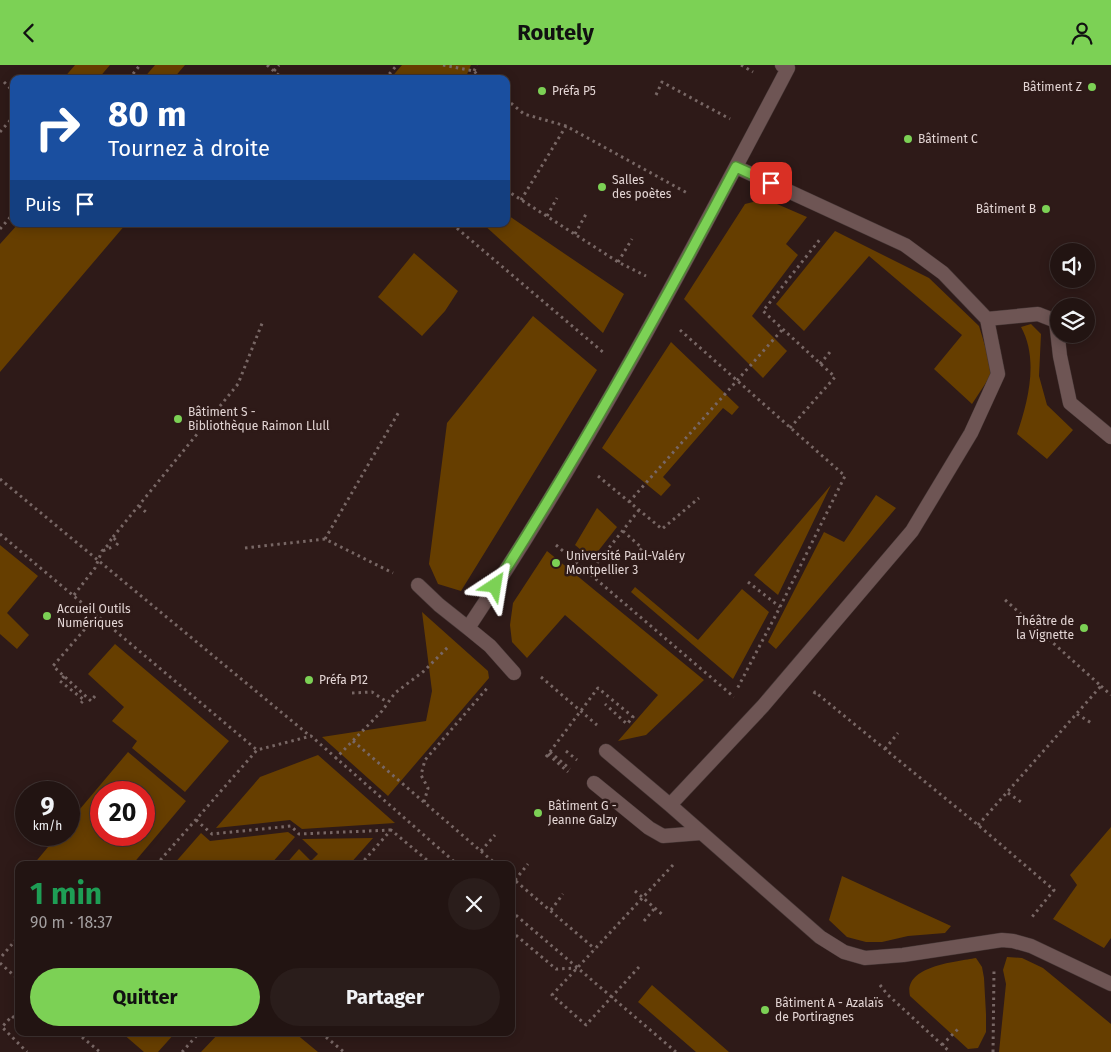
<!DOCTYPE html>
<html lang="fr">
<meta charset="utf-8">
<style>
body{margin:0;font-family:"Fira Sans",sans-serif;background:#2a1d1b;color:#f1f3f6;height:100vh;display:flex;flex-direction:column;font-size:19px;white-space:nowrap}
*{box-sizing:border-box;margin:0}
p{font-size:16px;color:#a29e9f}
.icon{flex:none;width:28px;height:28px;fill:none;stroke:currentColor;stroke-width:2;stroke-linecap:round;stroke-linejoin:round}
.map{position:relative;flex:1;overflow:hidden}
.side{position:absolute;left:15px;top:796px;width:500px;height:175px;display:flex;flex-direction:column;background:#221412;border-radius:10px;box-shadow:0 2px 12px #0003,0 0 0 1px #3f3332}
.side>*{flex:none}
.banner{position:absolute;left:10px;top:10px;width:500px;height:152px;border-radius:10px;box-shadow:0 2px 12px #0003,0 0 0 1px #3f3332;background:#1a4fa0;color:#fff;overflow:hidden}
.fabs{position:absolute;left:1050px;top:178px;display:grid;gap:10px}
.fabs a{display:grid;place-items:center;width:45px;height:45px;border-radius:50%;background:#221412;box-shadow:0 2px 12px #0003,0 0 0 1px #3f3332;font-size:25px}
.speed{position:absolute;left:15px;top:716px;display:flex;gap:10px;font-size:25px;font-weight:700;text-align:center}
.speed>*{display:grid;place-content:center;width:65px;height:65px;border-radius:50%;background:#221412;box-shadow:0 2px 12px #0003,0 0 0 1px #3f3332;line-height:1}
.speed small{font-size:12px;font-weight:400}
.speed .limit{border:8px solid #d22;background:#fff;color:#111}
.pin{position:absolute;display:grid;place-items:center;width:42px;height:42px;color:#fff;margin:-21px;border-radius:10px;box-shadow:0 2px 8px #0006}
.me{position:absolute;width:55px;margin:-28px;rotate:33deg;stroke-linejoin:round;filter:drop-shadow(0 0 4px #0008)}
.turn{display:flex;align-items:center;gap:18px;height:105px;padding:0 15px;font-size:22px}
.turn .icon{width:65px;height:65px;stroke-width:2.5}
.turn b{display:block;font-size:35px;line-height:42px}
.then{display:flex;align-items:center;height:48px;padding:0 15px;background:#0003;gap:10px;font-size:19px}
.round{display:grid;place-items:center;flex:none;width:52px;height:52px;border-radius:26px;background:#2a1d1b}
.overview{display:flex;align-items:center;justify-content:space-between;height:85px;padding:0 15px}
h1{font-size:30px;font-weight:700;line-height:38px;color:#1e9e55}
.action{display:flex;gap:10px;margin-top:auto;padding:10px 15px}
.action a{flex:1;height:58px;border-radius:30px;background:#7cd155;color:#111;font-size:20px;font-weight:700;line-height:58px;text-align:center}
.action a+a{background:#2a1d1b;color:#f1f3f6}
header{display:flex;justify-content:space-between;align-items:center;height:65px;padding:0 15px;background:#7cd155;color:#111;font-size:22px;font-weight:700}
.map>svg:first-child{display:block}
</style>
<header><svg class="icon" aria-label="back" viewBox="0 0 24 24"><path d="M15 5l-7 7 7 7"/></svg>Routely<svg class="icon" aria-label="person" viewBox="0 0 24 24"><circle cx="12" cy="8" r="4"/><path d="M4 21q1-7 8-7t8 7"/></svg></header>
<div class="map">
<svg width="1111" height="987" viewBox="0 0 1111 987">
<rect width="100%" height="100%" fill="#2e1a18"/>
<!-- green -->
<path fill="#663e00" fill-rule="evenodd" d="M75,0H110L98,14H63Z
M155,0H185L173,14H143Z
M402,0H471L465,14H390Z
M757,136H770L807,152L786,179L798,190L752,251L787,286L763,313L684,234L745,139Z
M506,149L624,229L603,268L483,159H506Z
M18,159H126L0,307V179Z
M835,166L929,213L979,261L993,307L972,339L934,304L962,270L869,191L804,266L776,239Z
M414,188L458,226L445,246L422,271L378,232Z
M533,251L597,305L461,526L438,519L429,499L447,358Z
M1031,259L1041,269L1039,311L1047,340L1073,365L1047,394L1017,369C1028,337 1039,294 1021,262Z
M671,277L739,342L732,350L723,343L663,412L671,420L661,431L602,383Z
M831,420L778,530L754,510Z
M876,430L896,443L776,584L768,577L824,467L844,477Z
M597,443L617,462L592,494L575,480Z
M0,480L38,511L7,548L29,570L17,584L0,569Z
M547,486L704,615L646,670L618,676L658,630L565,550L527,593L512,577L510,560L513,538Z
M635,522L698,575L742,524L769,547L733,614L631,527Z
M422,547L488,606L489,613L388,731L322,672L426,656L432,626Z
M115,579L229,676L185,727L132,683L137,676L112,656L124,642L88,609Z
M128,687L186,736L132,800H33L58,770H69V757ZM101,728H144V770H101Z
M318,690L395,758L302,764L290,755L216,763L260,712Z
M1111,762V873L1104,883L1053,854L1077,820L1070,810Z
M288,767L295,772L270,800H173L201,768L210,776Z
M373,773L349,800H285L299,784L311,796L318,789L302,774Z
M842,811L951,861L945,868L908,871L882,877H866L847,872L829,855Z
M1007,892L1022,893L1043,903L1111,959V987H999L1006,919L1003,905Z
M976,893L982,902L984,913L986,949V967L978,983L968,984L910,931C903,901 955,897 976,893Z
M652,920L729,987H696L644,942L638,937Z
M122,968H175L158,987H144Z
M219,968H295L318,987H201Z"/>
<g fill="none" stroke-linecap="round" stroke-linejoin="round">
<defs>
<path id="service" d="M987,254L1038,249L1056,256L1060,291L1070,338L1111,372
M418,520L439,540L468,563C588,384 688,193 788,3L782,0
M468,563L490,581L514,608
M606,686L670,740L820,872L844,887L865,893L903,890L1002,875L1013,876L1031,881L1111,919
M594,718L649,763L663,771L701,768
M670,740L763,641L912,466L971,368L998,309L987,254L943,208L905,180L736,102"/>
</defs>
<!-- service casing -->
<use href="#service" stroke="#463736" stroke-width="15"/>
<!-- path -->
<path stroke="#786765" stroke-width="3" stroke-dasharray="2.5 4" stroke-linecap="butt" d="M267,0L283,14
M443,0L474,6L481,14
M741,0L753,7
M274,6L279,0
M474,6L477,0
M21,12V14
M129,14L140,0
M385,14L397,0
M4,17L14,27
M656,30L662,17L730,54
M506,34L524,49L566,61
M0,67L14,51
M506,125L618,197L646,211
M521,135L566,61L689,129
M547,151L557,133
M452,159L604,288
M0,164L14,148
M575,169L586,149
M618,197L632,174
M680,265L845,411L780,542L736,626
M820,299L830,287
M790,363L835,312L763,246L821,173
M598,411L662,464L699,433
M0,414L310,671
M629,437L782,265
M139,441L148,449
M623,466L642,483L634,493
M0,469L257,685
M113,472L238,319L263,256
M325,474L400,345
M110,476L113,472L118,478L116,481
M556,480L734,632
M245,483L325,474L393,508
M103,486L112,482
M589,508L639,445
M748,517L780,542
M74,530L95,503L102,486L109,479
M64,611L60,616L84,635L81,638
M541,612L597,660
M1101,621L1111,630
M352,628L372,627L387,637
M814,629L815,627L978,760L1054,825L1032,852
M95,631L91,636L53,601L97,550
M1077,649L1093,659
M353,676L497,800
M885,684L898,668
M566,686L577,695
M550,687L570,704
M548,689L568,707
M546,692L598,623L633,652L627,659L605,639
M335,694L382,646L395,628L424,606L448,582
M1008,728L1024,739
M424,737L428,723L421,710L425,695L489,621
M196,755L212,769L291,761L299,769L391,765
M978,760L1101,621L1003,533
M481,786L495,770
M156,800L257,685L311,671L458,800
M360,800L391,765L433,800
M511,812L595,884
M515,815L528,799
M635,826L664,851
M551,845L563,829
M511,846L676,987
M644,856L654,844
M17,861L19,862
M511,866L556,904L577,903
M2,891L19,871
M0,898L19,915
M639,902L586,960L552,930L673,800
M880,920L887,929L950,987
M19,957L12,951L2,962L27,987
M31,968L35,971L38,968
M77,968L100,987
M321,968L344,987
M942,980L960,962
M182,987L199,968
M993,987L994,905"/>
<!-- service -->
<use href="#service" stroke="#6e5554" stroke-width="14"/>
</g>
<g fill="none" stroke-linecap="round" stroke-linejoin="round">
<defs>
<path id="route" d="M495,521C582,385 661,244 736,102L771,118"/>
</defs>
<!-- route casing -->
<use href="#route" stroke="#518837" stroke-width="12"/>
<!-- route -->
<use href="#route" stroke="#7cd155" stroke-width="9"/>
</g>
<!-- markers -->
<g fill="#7cd155" stroke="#2e1a18" stroke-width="2">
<circle cx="1092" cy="22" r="5"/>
<circle cx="542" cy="26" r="5"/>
<circle cx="908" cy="74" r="5"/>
<circle cx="602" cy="122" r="5"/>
<circle cx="1046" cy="144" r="5"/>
<circle cx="178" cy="354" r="5"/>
<circle cx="556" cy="498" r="5"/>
<circle cx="47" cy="551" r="5"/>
<circle cx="1084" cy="563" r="5"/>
<circle cx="309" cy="615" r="5"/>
<circle cx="538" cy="748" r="5"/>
<circle cx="765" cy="945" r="5"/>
</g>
<g text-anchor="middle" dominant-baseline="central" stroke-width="5" stroke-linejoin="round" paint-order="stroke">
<!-- poi labels -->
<g font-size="12" fill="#e3d5d4" stroke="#2e1a18" text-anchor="start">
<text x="1082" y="22" text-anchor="end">Bâtiment Z</text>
<text x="552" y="26">Préfa P5</text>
<text x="918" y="74">Bâtiment C</text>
<text x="612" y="115">Salles<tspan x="612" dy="14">des poètes</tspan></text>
<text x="1036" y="144" text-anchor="end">Bâtiment B</text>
<text x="188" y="347">Bâtiment S -<tspan x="188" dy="14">Bibliothèque Raimon Llull</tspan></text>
<text x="566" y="491">Université Paul-Valéry<tspan x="566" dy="14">Montpellier 3</tspan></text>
<text x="57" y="544">Accueil Outils<tspan x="57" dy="14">Numériques</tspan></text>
<text x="1074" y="556" text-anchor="end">Théâtre de<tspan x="1074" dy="14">la Vignette</tspan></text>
<text x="319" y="615">Préfa P12</text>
<text x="548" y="741">Bâtiment G -<tspan x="548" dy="14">Jeanne Galzy</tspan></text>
<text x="775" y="938">Bâtiment A - Azalaïs<tspan x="775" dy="14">de Portiragnes</tspan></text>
</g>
</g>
</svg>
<div class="fabs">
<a><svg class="icon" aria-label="sound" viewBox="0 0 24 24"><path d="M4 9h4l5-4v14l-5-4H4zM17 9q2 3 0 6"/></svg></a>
<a><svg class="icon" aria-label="layers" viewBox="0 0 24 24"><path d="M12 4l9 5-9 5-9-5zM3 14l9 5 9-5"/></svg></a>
</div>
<div class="speed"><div>9<small>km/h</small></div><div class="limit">20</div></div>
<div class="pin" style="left:771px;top:118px;background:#d93025"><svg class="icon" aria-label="arrive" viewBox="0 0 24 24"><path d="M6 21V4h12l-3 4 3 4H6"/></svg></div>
<svg class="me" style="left:495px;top:521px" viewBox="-20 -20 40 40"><path d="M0-17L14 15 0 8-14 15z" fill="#7cd155" stroke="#fff" stroke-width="4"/></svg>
<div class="banner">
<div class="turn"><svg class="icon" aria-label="right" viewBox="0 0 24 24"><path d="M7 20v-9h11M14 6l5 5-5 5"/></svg><div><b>80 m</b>Tournez à droite</div></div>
<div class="then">Puis<svg class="icon" aria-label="arrive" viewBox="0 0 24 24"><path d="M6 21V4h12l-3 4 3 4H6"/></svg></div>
</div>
<section class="side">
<div class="overview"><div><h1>1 min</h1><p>90 m · 18:37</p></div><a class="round"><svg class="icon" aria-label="close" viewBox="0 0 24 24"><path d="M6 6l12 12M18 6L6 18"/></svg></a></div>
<div class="action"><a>Quitter</a><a>Partager</a></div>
</section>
</div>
